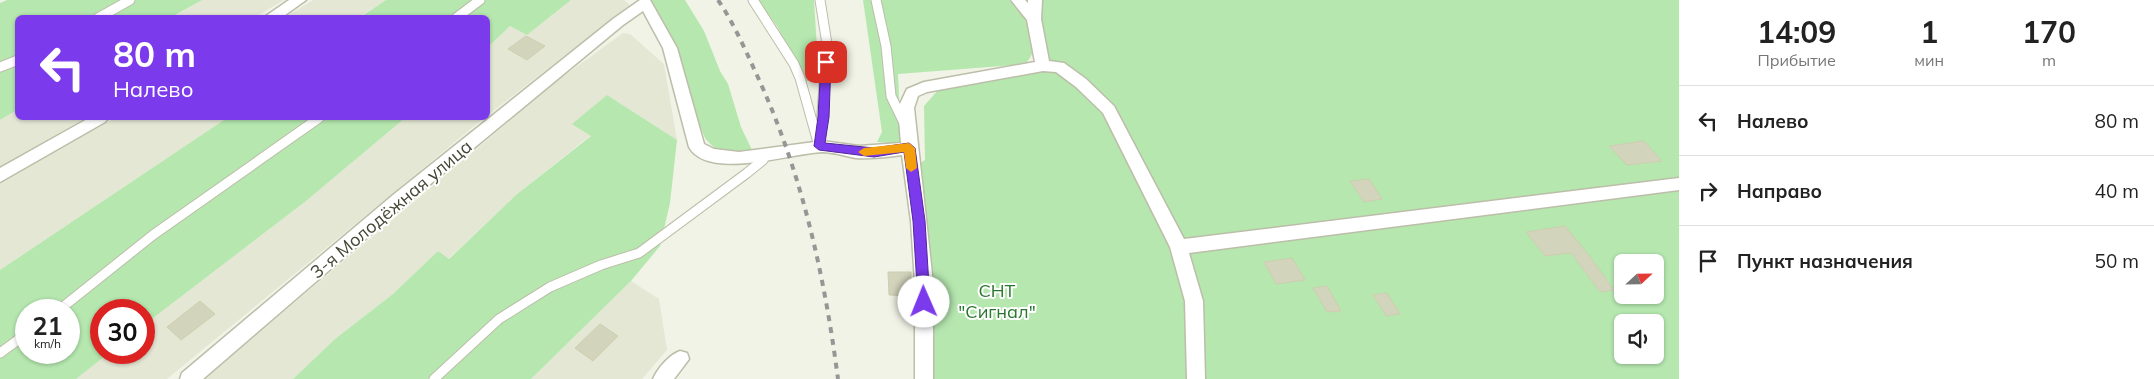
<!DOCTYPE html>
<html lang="ru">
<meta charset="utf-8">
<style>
body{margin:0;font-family:Mulish,sans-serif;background:#f6f6f6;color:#222;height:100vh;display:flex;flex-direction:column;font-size:19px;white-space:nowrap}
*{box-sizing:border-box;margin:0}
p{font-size:16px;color:#767676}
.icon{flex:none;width:28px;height:28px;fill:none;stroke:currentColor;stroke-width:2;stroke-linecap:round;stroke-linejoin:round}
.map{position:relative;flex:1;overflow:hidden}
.panel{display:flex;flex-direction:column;background:#fff;width:475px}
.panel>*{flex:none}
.top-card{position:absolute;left:15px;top:15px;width:475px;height:105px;border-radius:8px;box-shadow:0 1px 4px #0004;background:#7c3aed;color:#fff;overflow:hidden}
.needle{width:32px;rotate:68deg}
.fabs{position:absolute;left:1614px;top:254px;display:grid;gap:10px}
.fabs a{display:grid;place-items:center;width:50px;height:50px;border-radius:8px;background:#fff;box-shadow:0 1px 4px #0004;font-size:25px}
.speed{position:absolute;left:15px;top:299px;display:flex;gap:10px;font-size:25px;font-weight:700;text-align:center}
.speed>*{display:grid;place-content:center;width:65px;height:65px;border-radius:50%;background:#fff;box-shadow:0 1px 4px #0004;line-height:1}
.speed small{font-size:12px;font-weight:400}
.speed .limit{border:8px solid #d22;background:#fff;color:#111}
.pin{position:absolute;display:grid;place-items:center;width:42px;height:42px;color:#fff;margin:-21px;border-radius:10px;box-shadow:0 2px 8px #0006}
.me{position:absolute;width:55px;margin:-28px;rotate:359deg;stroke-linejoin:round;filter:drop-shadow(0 0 4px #0008)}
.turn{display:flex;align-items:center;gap:18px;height:105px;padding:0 15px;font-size:22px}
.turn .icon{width:65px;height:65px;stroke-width:2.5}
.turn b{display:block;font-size:35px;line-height:42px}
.eta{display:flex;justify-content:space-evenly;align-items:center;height:85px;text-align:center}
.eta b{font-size:30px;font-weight:700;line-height:35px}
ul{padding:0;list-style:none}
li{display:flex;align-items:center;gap:15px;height:70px;padding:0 15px;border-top:1px solid #e0e0e0}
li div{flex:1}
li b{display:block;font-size:19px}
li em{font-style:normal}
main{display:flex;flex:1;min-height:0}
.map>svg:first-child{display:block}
</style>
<main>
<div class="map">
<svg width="1679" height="379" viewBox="0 0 1679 379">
<rect width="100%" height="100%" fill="#f1f3e6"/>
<!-- residential -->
<path fill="#e4e7d4" d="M202,0H284L255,17L172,18Z
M313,0H386L359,17L284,18Z
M571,0H624L630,5L488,115V47L510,26L527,35Z
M623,33L630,34L664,64L677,140L607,95L573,124L591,135L516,195L448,259L438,251L393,294L335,339L293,379H204L557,81Z
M17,110L18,118H85L0,167V120Z
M115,118H227L0,270V182Z
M405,118H484L167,379H76L109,353L144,352V325L306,201Z
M631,281L659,299L667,350L642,379H531Z"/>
<!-- green -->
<path fill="#b5e7af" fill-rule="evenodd" d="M7,0H202L172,17L18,18L17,110L0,120V3Z
M386,0H571L527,35L510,26L488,47V18H359Z
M645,0H685L704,31L720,71L728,84L741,127L752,150C729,152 721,158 705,138Z
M758,0H814L819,81H805L777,26Z
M863,0H1009L1025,19L1034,51L1026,64L898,74L901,144L877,142L882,132Z
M1038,0H1679V379H929L917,165L925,160L924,106L939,89L1052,70L1038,22ZM1622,262H1655V295H1622ZM1622,322H1655V355H1622Z
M607,95L677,140L670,203L660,246L631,281L531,379H293L335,339L393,294L438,251L449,259L516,195L591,136L572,124Z
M227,118H405L306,201L144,325V310H101V352L109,353L76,379H0V270ZM26,310H69V352H26Z"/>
<!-- building -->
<path fill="#d3d4bc" stroke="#cdcfaf" d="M526,36L545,46L527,60L508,49Z
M1644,141L1662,161L1627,165L1609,146Z
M1369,179L1382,199L1364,202L1350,181Z
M1565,226L1588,254L1614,290L1600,292L1571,253L1545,256L1526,232Z
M1292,258L1305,280L1276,284L1264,262Z
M888,272H911V296L889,295Z
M1327,286L1341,311L1327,312L1313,288Z
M1387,293L1400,314L1386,316L1373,295Z
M200,301L215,314L181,340L167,327Z
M600,324L618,336L593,361L575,348Z"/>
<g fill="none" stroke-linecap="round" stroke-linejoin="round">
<defs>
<path id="service" d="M753,0L794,64L800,78L819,146
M820,0L827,44L820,141
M876,0L886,46L891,96L905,125
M98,18L130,0
M456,18L480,0
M0,67L18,60
M59,310L153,235L319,118
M0,353L26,334
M434,379L499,319L550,287L601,265L639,253L747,173L763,160L765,155"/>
<path id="minor" d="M289,0H306L281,18H263Z
M640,0H650L677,48L704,144L714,149L739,152L822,141L859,146L901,143L898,108L907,89L924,82L1035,62L1027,20L1011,0H1025L1028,3V0H1042L1041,19L1049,61L1064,63L1086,79L1114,106L1184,239L1679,178V190L1189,253L1203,301L1205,379H1187L1185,301L1170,247L1103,113L1076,87L1056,72L1043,71L927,92L918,96L914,108L933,283V379H915V283L911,221L902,155C887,157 871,159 856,158C845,156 833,152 822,152C792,153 708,181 689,147L663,48L643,11L623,25L405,205L203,379H180L182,373L393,195L613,19Z
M89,118H108L105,122L0,182V168Z
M680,351L687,353L689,359L674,379H653C658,368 669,355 680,351Z"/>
</defs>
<!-- service casing -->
<use href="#service" stroke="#bcbea9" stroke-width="11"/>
<!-- minor casing -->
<use href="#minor" stroke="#bcbea9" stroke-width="3"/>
<!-- service -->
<use href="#service" stroke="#fff" stroke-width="9"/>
<!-- minor -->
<use href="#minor" fill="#fff" fill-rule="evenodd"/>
<!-- rail -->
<path stroke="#969696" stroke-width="4" stroke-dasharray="6 6" stroke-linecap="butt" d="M718,0C733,22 744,47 755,71C801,169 824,272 838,379"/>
</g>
<!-- route -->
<path fill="#7c3aed" stroke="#51269a" d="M826,59L831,62L829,117L825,143L874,148L909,143L915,148L925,221L930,302L928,306L924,307L919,306L918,302L913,221L904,152L874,157L819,150L814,146L818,117L821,62Z"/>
<!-- slow -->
<path fill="#f59e0b" d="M909,143L915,148L917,168L911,172L906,168L904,152L864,156L858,152L864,148Z"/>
<g text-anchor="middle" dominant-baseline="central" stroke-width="4" stroke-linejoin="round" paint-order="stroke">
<!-- street labels -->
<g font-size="18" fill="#454635" stroke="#fff">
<text transform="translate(391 209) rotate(-40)">3-я Молодёжная улица</text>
</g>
<!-- park labels -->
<g font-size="18" fill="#29772e" stroke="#fff">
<text x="997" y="290">СНТ<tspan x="997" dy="21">"Сигнал"</tspan></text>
</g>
</g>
</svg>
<div class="fabs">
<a><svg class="needle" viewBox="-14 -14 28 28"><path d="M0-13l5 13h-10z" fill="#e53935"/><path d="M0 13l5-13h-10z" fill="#767676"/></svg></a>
<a><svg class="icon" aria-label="sound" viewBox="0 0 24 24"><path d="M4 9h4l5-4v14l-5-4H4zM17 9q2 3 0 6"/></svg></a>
</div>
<div class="speed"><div>21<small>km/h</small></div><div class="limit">30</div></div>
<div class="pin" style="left:826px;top:62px;background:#d93025"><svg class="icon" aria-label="arrive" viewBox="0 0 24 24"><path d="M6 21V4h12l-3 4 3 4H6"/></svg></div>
<svg class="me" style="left:924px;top:302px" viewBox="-20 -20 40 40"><circle r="19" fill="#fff"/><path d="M0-13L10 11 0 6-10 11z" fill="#7c3aed"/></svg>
<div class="top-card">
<div class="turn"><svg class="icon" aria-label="left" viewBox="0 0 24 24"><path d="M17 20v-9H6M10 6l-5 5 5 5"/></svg><div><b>80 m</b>Налево</div></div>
</div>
</div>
<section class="panel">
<div class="eta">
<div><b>14:09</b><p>Прибытие</p></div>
<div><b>1</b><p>мин</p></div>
<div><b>170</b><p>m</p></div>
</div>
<ul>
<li><svg class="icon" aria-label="left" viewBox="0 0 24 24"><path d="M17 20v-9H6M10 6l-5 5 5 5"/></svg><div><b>Налево</b></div><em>80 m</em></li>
<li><svg class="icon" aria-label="right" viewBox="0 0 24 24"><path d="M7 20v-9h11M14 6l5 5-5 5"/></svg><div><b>Направо</b></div><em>40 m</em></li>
<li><svg class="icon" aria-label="arrive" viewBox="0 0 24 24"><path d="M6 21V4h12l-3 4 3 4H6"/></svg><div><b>Пункт назначения</b></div><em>50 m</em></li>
</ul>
</section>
</main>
